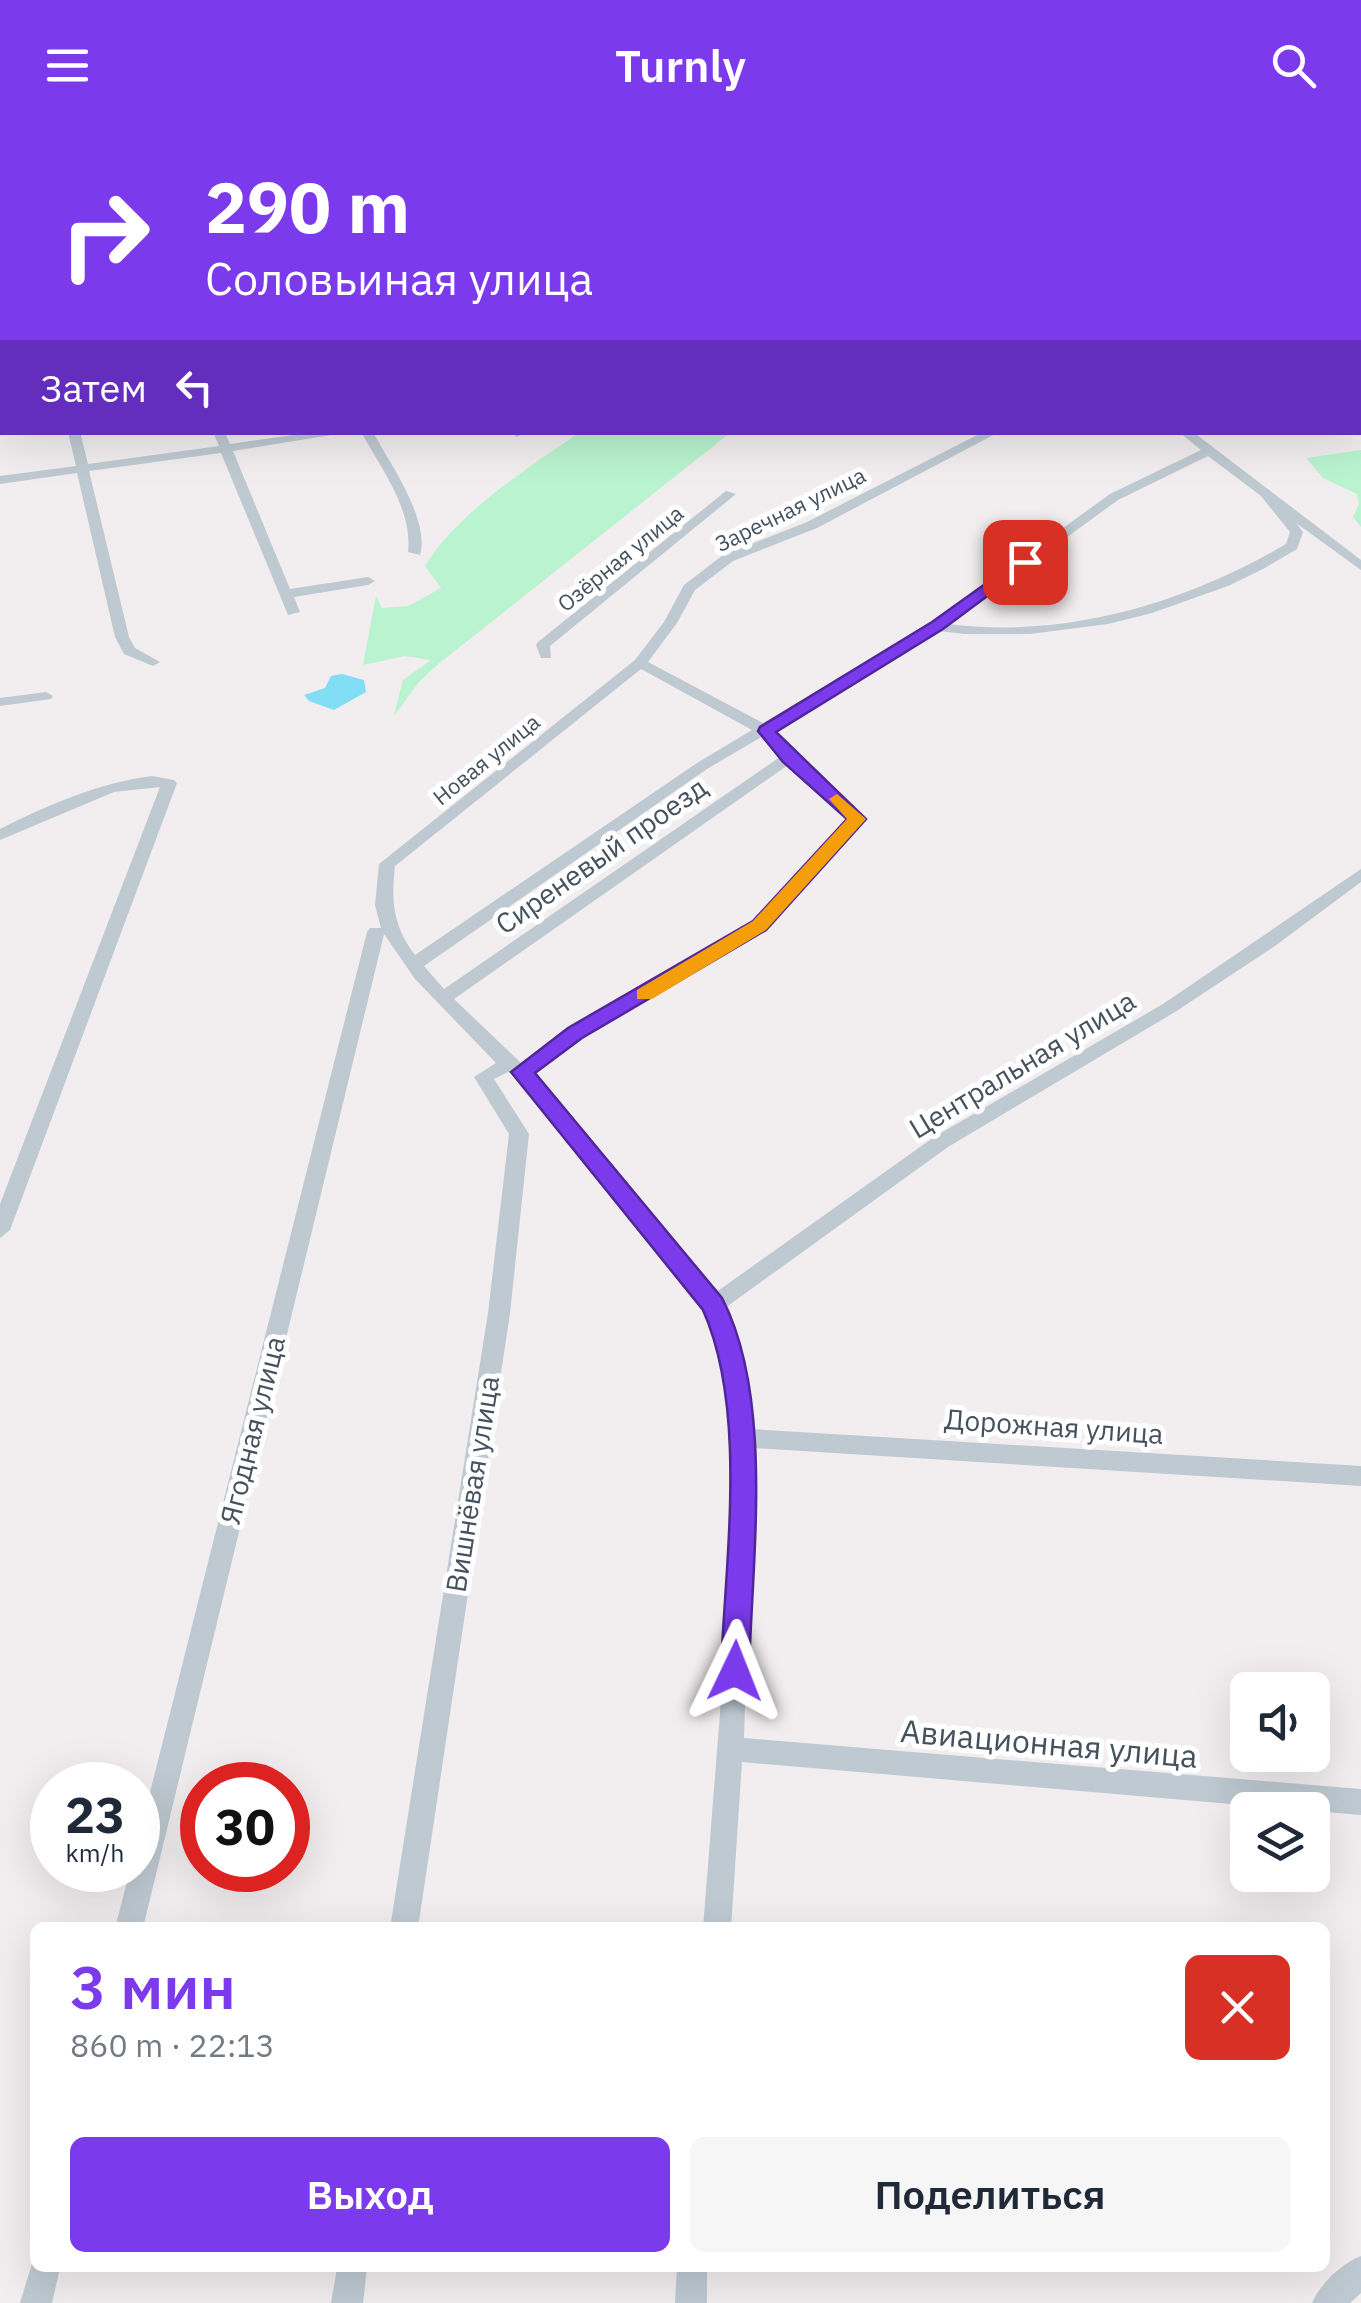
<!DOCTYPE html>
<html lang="ru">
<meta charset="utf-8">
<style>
body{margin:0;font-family:"IBM Plex Sans",sans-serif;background:#f6f6f7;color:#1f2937;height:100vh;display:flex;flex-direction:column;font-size:38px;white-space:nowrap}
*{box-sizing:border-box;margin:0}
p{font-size:32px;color:#747a83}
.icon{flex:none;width:55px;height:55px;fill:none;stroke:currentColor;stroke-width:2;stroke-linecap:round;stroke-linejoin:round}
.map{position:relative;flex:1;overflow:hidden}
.panel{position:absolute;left:30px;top:1792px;width:1300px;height:350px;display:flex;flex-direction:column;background:#fff;border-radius:15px;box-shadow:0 10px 40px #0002}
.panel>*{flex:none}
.banner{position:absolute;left:0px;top:0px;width:1362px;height:305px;box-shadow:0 10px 40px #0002;background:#7c3aed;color:#fff;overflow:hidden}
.controls{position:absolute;left:1230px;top:1542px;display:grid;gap:20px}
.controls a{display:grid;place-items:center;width:100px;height:100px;border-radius:15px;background:#fff;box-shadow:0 10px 40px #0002;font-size:50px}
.speed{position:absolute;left:30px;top:1632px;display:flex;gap:20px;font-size:50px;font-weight:700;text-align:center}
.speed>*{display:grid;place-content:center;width:130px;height:130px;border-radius:50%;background:#fff;box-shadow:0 10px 40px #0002;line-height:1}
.speed small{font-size:25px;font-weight:400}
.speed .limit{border:15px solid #d22;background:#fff;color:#111}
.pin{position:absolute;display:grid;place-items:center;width:85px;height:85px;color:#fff;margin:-42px;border-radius:20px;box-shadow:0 5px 15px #0006}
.me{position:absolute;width:110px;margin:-55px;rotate:2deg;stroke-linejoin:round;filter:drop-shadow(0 0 8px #0008)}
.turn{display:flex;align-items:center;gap:35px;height:210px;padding:0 40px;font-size:45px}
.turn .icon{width:130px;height:130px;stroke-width:2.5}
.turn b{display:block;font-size:70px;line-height:85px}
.then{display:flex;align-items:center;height:95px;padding:0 40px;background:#0003;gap:20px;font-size:38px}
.round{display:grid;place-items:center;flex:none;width:105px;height:105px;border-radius:15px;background:#f6f6f7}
.summary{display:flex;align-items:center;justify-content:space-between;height:170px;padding:0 40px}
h1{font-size:60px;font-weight:600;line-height:75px;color:#7c3aed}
.button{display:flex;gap:20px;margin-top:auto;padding:20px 40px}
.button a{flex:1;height:115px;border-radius:15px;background:#7c3aed;color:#fff;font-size:40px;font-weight:600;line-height:115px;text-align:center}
.button a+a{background:#f6f6f7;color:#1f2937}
header{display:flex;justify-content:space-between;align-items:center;height:130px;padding:0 40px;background:#7c3aed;color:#fff;font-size:45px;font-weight:600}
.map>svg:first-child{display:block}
</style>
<header><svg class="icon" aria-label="menu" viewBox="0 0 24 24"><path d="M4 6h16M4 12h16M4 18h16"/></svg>Turnly<svg class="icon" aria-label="search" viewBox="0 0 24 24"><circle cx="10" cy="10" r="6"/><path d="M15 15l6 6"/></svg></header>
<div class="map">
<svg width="1361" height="2173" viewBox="0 0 1361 2173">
<rect width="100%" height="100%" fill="#f2eeef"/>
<!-- green -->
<path fill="#b9f3cf" d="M580,302L730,303L437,535L419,552L394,586L403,550L431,530L405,526L363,535L376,466L382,478L408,476L441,458L425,436C460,380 526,340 580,302Z
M1361,320V397L1353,387L1359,374L1357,364L1323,348L1306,328Z"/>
<!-- water -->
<path fill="#81def5" d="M342,544L364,550L366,562L334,580L309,571L304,565L325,558L331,546Z"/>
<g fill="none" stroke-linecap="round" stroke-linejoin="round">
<!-- street -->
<path fill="#bec9d2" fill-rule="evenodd" d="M54,0H62V2H54Z
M179,0H187V2H179Z
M303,0H311V2H303Z
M433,0H441V2H433Z
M0,15H2V21H0Z
M0,77H2V83H0Z
M0,109H2V115H0Z
M0,145H2V151H0Z
M68,302H80L88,334L219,316L213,302H225L230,314L315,302H350L233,321L290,459L368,447L375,451L368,455L294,467L300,482L288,485L221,323L89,341L129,507L135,518L160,532L153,536L124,524L115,507L77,343L0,354V346L76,336Z
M361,302H373C390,334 430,389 420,425L408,422C413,380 381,338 361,302Z
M511,302H523V303L517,307Z
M983,302H999L817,398L733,431L695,460L677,493L648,532L763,593L932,493L1110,364L1201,320L1179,302H1193L1361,430V440L1296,393L1303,402L1297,419L1263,439L1228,456L1152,483L1108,494L1030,504H964L939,501L773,600L794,625L863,686V692L766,800L581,907L533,943L715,1163L934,1007L1163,874L1361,739V752L1275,816L1175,882L948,1017L725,1178L745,1242L751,1299L1361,1336V1356L753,1318L744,1608L1361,1659V1685L742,1632L731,1798H703L720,1583L729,1383L730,1312L723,1242L704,1179L515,946L508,942L494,949L529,1004L510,1183L418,1798H390L488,1183L509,1004L474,947L496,933L415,849L384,804L143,1798H115L130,1740H138V1710L367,802L370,798H381L375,775L379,734L635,530L664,492L684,455L723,425L807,392ZM1208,326L1261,366L1290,402L1286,414C1186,473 1066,509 948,494L1118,370ZM641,539L752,600L697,633L415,825C393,796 391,771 395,736ZM763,606L780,627L444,859L424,836L707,639ZM788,635L848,689L754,792L569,899L521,933L454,869Z
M726,361L736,364L550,516L551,528H541L536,515L538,512Z
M46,562L53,566L51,569L0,576V568Z
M152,646L174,650L177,653L10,1100L0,1108V1074L160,657L114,662L0,710V699C48,675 98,653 152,646Z
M1361,2126V2163L1350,2173H1312C1320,2154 1342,2133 1361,2126Z
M34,2127L35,2138H60L52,2173H20Z
M337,2138H367L363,2173H331Z
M677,2138H707V2173H675Z"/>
</g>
<!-- route -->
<path fill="#7c3aed" stroke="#51269a" stroke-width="2.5" d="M1020,429L1033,432L943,499L776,602L866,689L766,800L582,908L535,943L722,1168C774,1268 752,1429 749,1541L745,1550L735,1554L725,1550L721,1541C725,1431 748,1281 703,1180L511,942L568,898L753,791L847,689L783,632L758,601L760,597L932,492Z"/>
<!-- slow -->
<path fill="#f59e0b" d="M837,664L866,689L766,800L652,869H637V860L753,791L847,689L829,669Z"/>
<g text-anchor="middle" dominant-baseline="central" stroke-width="10" stroke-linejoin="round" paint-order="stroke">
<!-- far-street labels -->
<g font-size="22" fill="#45525e" stroke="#fff">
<text transform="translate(790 379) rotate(-26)">Заречная улица</text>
<text transform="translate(620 428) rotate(-39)">Озёрная улица</text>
<text transform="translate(486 629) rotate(-39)">Новая улица</text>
</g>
<!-- street labels -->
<g font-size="28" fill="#45525e" stroke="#fff">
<text transform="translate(601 725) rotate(-35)">Сиреневый проезд</text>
<text transform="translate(1022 934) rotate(-31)">Центральная улица</text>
<text transform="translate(1054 1296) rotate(4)">Дорожная улица</text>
<text transform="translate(252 1300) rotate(-76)">Ягодная улица</text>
<text transform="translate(472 1354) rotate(-81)">Вишнёвая улица</text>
</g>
<!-- near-street labels -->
<g font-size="32" fill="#45525e" stroke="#fff">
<text transform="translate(1049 1613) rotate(5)">Авиационная улица</text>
</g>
</g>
</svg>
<div class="controls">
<a><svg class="icon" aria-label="sound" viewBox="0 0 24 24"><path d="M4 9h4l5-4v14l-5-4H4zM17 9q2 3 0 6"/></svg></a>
<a><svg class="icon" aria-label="layers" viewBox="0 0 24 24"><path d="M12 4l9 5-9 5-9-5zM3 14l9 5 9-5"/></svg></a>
</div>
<div class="speed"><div>23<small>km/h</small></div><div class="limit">30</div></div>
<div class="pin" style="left:1025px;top:432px;background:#d93025"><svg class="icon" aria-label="arrive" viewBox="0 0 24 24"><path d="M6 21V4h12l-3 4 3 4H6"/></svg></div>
<svg class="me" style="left:735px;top:1541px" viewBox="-20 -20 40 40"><path d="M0-17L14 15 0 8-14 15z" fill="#7c3aed" stroke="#fff" stroke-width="4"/></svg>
<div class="banner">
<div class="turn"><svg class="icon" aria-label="right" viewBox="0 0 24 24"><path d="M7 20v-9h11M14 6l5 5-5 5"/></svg><div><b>290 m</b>Соловьиная улица</div></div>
<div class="then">Затем<svg class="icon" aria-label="left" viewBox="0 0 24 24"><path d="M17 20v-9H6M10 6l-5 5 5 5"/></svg></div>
</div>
<section class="panel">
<div class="summary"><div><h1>3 мин</h1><p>860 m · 22:13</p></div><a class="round" style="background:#d93025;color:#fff"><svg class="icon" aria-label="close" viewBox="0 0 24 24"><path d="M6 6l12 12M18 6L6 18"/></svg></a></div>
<div class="button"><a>Выход</a><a>Поделиться</a></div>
</section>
</div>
